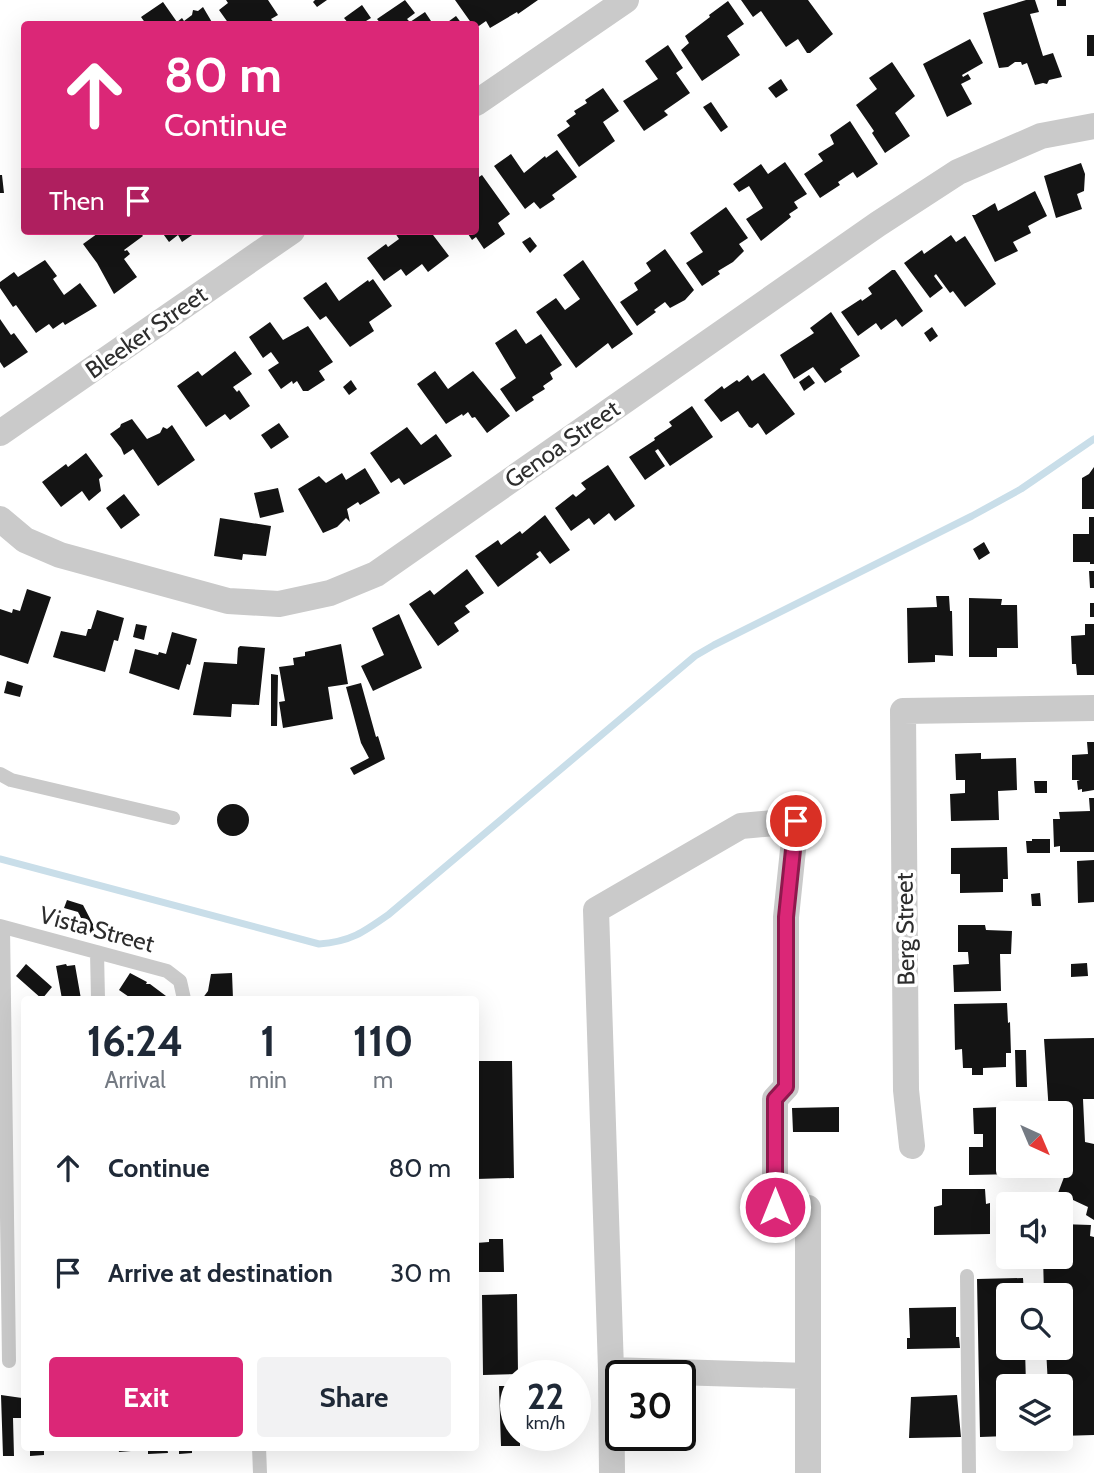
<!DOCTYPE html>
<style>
body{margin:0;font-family:Cabin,sans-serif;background:#f2f2f3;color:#1f2937;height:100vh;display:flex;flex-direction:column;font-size:26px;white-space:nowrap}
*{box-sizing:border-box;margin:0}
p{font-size:23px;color:#747a83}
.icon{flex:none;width:38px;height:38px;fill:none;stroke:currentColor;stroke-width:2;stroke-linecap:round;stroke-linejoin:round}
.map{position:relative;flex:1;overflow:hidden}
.drawer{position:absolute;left:21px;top:996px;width:458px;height:455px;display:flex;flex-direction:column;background:#fff;border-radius:7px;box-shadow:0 7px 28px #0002}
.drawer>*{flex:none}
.hud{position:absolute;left:21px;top:21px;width:458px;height:214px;border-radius:7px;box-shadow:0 7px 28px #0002;background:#db2777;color:#fff;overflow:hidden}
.needle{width:46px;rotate:136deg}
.fabs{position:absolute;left:996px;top:1101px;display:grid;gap:14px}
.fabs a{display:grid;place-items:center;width:77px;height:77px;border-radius:7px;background:#fff;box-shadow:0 7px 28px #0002;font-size:35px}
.speed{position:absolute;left:500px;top:1360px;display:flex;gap:14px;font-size:35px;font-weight:700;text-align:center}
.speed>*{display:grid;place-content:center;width:91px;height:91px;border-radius:50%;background:#fff;box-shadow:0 7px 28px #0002;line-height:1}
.speed small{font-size:18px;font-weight:400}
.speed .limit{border:4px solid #111;border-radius:10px;background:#fff;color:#111}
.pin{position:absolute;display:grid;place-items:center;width:60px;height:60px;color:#fff;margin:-30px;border:4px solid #fff;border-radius:50%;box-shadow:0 2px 7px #0007}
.me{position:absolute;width:77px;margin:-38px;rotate:0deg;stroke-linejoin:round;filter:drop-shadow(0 0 5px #0008)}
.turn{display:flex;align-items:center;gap:24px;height:147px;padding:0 28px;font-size:32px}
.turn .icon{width:91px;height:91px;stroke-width:2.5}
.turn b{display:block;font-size:49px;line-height:60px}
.then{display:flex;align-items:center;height:66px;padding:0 28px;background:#0003;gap:14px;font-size:26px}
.eta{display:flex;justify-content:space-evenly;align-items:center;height:119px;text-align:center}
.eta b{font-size:42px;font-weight:800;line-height:49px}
.action{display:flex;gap:14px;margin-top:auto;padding:14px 28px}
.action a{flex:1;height:80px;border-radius:7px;background:#db2777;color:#fff;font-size:28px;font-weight:800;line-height:80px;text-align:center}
.action a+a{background:#f2f2f3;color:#1f2937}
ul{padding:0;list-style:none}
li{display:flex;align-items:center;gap:21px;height:105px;padding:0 28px}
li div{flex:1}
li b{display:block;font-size:26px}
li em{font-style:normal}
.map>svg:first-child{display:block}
</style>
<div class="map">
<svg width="1094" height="1473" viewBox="0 0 1094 1473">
<rect width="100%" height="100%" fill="#fff"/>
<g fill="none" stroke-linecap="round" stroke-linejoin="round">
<!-- stream -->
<path stroke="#c9dee9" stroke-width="7" d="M0,859L319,944C350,942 364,932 388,915L695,656L714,645L972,516L1021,489L1094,439"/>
</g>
<!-- building -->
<path fill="#141414" d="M226,0H268L278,15L271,19L275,24H229L219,10L228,3Z
M315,0H327L317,7L313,2Z
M405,0L415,13L407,19L410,22L425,12L433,24H381L377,19Z
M455,0H538L518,14L517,12L490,28L486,21L476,28V24H472Z
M741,0H808L833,34L810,53H807L798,39L786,47L761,11L753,17Z
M1026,0H1035L1039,12L1030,14L1043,56L1053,53L1062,77L1049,80L1047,84L1043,83L1035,85L1027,63L1022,65L1021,62H1015L1008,67L999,68L983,13Z
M1057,0H1066V6H1057Z
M728,1L744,24L727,36L740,55L702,81L681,50L689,43L685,36L710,17L709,15Z
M163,2L177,22L182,18L184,21L192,15L193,10L198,11L203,7L213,24H146L141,17Z
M362,5L371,18L361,24H349L344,18Z
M456,16L462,24H445Z
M1087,35H1094V56H1087Z
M970,39L983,63L962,75L963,77L968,74L971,79L961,84L972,104L947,117L923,64Z
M668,45L683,68L676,73L690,93L664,111L668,115L644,131L623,101L658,79L645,61Z
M892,62L915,96L895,113L910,136L885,153L872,133L874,131L856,105L877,89L869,78Z
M781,79L788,90L776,98L768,88Z
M603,88L619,111L603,122L615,141L579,167L557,135L570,126L566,121L576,114L574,111L587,103L585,100Z
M711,102L728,127L721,132L703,107Z
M850,121L878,164L857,178L853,172L838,182L840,185L820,198L804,174L823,161L818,154L834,144L830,135Z
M557,150L577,177L552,195L555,199L540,209L534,202L525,209L494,166L511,154L524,173L545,156L546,158Z
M785,162L807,194L794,202L798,208L789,214L791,217L761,241L746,219L763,208L749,186L739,192L733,184L761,164L768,174Z
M1081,163L1085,174L1084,191L1077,194L1082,209L1056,218L1044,176Z
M0,175H2L4,193H0Z
M482,175L510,214L498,223L505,234L484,249L476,237L472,240L466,231H476V179Z
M1035,191L1047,216L1028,226L1031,233L1013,242L1018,251L995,262L972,215H975L995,203L998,211Z
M726,207L748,238L739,244L744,251L733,262L718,271L720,274L702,286L686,263L703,252L690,233Z
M101,231H139L143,236L124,250L125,251L127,250L130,254L124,259L137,277L114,294L97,263L83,244Z
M161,231H198L182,242L178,235L169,242Z
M398,231H430L449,256L428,272L422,264L406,276L401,269L384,281L367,258L386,244L388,247L399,239L395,233Z
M951,235L956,242L965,236L996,284L965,307L953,291L950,293L936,274L934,276L943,288L930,298L904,263L922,250L924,254Z
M530,237L537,246L530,253L522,242Z
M665,249L694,290L685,300L670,308L665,302L654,310L656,312L637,326L620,302L638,290L634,283L651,271L646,263Z
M45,260L57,276L53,279L64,295L80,283L97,306L65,325L63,322L53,329L49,324L36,333L16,305L13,307L0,288V282L14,272L18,277Z
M583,260L633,334L612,349L608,343L576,368L536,312L556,298L565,310L580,299L563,275Z
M892,270H895L923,311L902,327L896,319L881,330L876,323L858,336L841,312L861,299L862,301L872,294L868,288Z
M373,279L392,306L369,322L374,331L350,347L326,316L320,320L303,298L326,282L339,301L368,280L369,282Z
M831,312L860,356L840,369L842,372L825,383L813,367L794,379L780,355L814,333L810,328Z
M0,319L11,335L14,333L28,352L4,368L0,362Z
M270,322L283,340L308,326L333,362L319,371L325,380L308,391H303L297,381L293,384L292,381L281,389L268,370L279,363L271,352L263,358L249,337Z
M932,327L938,336L930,342L924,333Z
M516,329L526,344L541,334L562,365L550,373L553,379L543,386L545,389L532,397L534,400L516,412L500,389L516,378L495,343Z
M235,351L252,374L233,387L237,392L239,390L250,406L230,420L225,414L206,427L177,386L198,371L202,376Z
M435,371L448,389L473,371L510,416L487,433L475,417L472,418L468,412L463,416L462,414L446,424L417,384Z
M764,373L795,414L766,435L758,423L752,428L749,427L738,411L721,422L704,400L722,386L724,389L737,380L739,382L748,375L752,381Z
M809,375L815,383L804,391L799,382Z
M351,380L357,389L349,395L343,387Z
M692,406L713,437L670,466L658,449L655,451L665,466L645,480L629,457L655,440L654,438L672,426L669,422Z
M132,419L147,439L160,433L163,427L167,429L172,425L195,460L158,486L133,449L124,455L121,448L110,434L120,427L121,424Z
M279,423L289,437L271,449L261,435Z
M407,427L421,445L436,434L452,456L404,485L399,478L391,483L370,453Z
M86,453L103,476L99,479L101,491L89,501L82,491L61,507L42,482L66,464L68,467Z
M608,465L635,506L615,521L609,513L594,525L589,518L571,531L555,508L573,494L576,497L586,489L581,483Z
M1094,467V509H1082V478L1089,474Z
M365,468L380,493L360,505L358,502L347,509L350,522L346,518L337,527L323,533L298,489L319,476L326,483L342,473L346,480Z
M278,488L284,512L260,518L254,493Z
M124,494L140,515L121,529L106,508Z
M545,515L570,550L550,564L540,551L536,554L539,557L498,587L475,556L498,540L501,545L520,531L522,534Z
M1089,517H1094V564H1090V562H1073V534H1089Z
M220,518L271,526L266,556L243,554L242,560L214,556Z
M984,542L990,553L979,560L973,549Z
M467,569L484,593L465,606L470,612L454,623L459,631L438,646L409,604L430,590L434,595Z
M1089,571H1094V588H1090Z
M27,589L51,597L28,664L0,655V609L12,613L13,609L20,611Z
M936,596H949L950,611H952L953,656L935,655V662L908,663L907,608L937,607Z
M969,598L1002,599L1001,605H1017L1018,648H997V657H969Z
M1090,603H1094V617H1090Z
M97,610L124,618L118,641L114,640L105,672L53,657L61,631L86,636L88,629H91Z
M399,614L422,668L373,691L361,666L384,655L372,628Z
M136,624L147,626L144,640L133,637Z
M1085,624H1094V675H1077L1076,664H1072L1071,636L1085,635Z
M172,632L197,639L190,665L187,664L179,690L129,673L135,649L158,655L159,652L166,654Z
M341,644L348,684L328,687L333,719L283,728L279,702L285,701L279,667L294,665L293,658L305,656V652Z
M240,646L265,648L259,705L232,704L231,717L193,715L204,662L237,664L238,648Z
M271,674L278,675L277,726H271Z
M7,681L23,686L20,697L4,693Z
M361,683L376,737L378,736L385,759L354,775L350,768L369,758L361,743L346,687Z
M1087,742H1094V790L1082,792V789L1078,790L1077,781L1080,780H1072V755L1088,754Z
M981,753V759L1016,758L1017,790L998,791L999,820L951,821L950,794L965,793V780H956L955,754Z
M1034,781H1047V793H1035Z
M1089,798H1094V852H1060V846L1054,847L1053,819H1060L1059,812L1090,811Z
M217 820a16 16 0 1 1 32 0a16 16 0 1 1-32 0Z
M1032,839H1050V853H1027L1026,841H1032Z
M1007,847L1008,879H1003V892L960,893V874H951V848Z
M1094,860V902L1078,903L1077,861Z
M1040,893L1041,906H1032L1031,894Z
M67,900L83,905L96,930L89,934L78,912L64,908Z
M958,925H985L986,930L1012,931L1011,954H1000L1001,991L954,992L953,965L969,964L968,952H958Z
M1087,963L1088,976L1071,977V964Z
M26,964L52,987L42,999L16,976Z
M66,964L67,966L75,965L81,999H62L56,966Z
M130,973L147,982L146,984H150L170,999H132L119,990Z
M232,973L233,999H202L208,991L211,974Z
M1007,1003L1008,1023L1010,1022L1011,1053H1006V1067L983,1068V1075H972V1068H963L962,1049L955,1050L954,1004Z
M1094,1038V1099H1083L1085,1142L1094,1144V1220L1086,1215L1088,1207L1058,1193L1066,1172L1052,1170V1166H1060V1113H1049L1044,1039Z
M1015,1050H1026L1027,1087H1016Z
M476,1061H512L514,1178L476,1179Z
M839,1107V1132H793L792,1108Z
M1001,1107V1113L1008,1112V1166H1017V1174L969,1175V1147H983V1134H974L973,1108Z
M942,1189H985L986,1204L990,1203V1234L934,1235V1207L942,1205Z
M1060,1224L1091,1225L1090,1236L1094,1237V1435L1060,1436V1386H1048L1046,1348H1060V1295H1044L1043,1256H1060Z
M489,1239H503L504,1272H476V1243L489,1242Z
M1023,1278L1024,1295H1008V1348H1025L1026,1386H1008V1436L980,1437L977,1279Z
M517,1294L518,1374L483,1375L482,1295Z
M956,1307V1337H959L960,1348L907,1349V1338H910L909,1308Z
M499,1386H516V1435H520V1446H501Z
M1,1395L22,1398V1418H13L14,1456H3Z
M957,1395L961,1437L909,1438L911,1397Z
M30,1447H44V1455L30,1456Z
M118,1447H131V1451L119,1452Z
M148,1447H167L168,1453L148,1454Z
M179,1447H192V1453L179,1454Z"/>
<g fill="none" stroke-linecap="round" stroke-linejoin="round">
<!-- service -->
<path stroke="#cacaca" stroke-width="14" d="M0,774L11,780L173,818
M0,926L167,971L180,981L184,999
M3,927L9,1361
M97,952L98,999
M967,1276L969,1473
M259,1447L260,1473"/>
<!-- minor -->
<path stroke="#cacaca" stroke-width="26" d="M476,103L626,0
M0,433L292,231
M0,519L25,540L60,555L228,601L279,604L330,593L376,574L878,224L958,172L1041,136L1094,126
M912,1146L906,1090L903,711L1094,708
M611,1370L596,910L741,826L796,821L786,917V1087L775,1099V1207L808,1208V1473
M612,1473L611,1370L808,1376"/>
</g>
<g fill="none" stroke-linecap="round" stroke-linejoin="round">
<defs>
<path id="route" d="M775,1207V1099L786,1087V917L796,821"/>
</defs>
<!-- route casing -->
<use href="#route" stroke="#8e194d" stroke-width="18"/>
<!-- route -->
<use href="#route" stroke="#db2777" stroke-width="12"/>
</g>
<g text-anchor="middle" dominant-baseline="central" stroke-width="7" stroke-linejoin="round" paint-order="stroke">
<!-- street labels -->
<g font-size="24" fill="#2d2d2d" stroke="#fff">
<text transform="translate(146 332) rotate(-35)">Bleeker Street</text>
<text transform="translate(562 444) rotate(-35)">Genoa Street</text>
<text transform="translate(97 929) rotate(15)">Vista Street</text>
<text transform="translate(905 929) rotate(-91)">Berg Street</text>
</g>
</g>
</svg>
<div class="fabs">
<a><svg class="needle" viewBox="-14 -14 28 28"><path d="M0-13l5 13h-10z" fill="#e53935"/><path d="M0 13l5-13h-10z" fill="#747a83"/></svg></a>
<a><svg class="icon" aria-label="sound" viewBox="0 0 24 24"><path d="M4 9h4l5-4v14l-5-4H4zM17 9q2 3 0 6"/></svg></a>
<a><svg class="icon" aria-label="search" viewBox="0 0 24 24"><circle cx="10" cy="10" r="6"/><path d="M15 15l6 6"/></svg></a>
<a><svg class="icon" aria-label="layers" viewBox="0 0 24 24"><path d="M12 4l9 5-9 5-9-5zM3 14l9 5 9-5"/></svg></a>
</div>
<div class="speed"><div>22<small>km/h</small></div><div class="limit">30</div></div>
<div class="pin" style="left:796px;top:821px;background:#d93025"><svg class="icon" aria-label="arrive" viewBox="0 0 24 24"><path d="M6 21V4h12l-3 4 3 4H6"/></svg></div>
<svg class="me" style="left:775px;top:1207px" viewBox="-20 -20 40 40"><circle r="17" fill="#db2777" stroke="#fff" stroke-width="3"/><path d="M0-11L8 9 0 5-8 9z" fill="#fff"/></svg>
<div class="hud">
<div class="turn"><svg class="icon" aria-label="ahead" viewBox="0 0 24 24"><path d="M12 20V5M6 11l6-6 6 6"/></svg><div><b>80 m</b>Continue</div></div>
<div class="then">Then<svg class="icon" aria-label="arrive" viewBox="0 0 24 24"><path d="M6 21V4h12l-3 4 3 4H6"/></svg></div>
</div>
<section class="drawer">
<div class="eta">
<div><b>16:24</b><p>Arrival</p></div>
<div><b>1</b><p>min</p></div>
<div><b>110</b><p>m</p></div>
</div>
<ul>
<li><svg class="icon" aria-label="ahead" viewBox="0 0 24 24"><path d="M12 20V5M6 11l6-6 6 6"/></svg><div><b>Continue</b></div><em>80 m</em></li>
<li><svg class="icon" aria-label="arrive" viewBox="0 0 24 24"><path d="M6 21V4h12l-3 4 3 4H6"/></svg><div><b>Arrive at destination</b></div><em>30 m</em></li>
</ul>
<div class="action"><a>Exit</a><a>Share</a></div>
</section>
</div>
